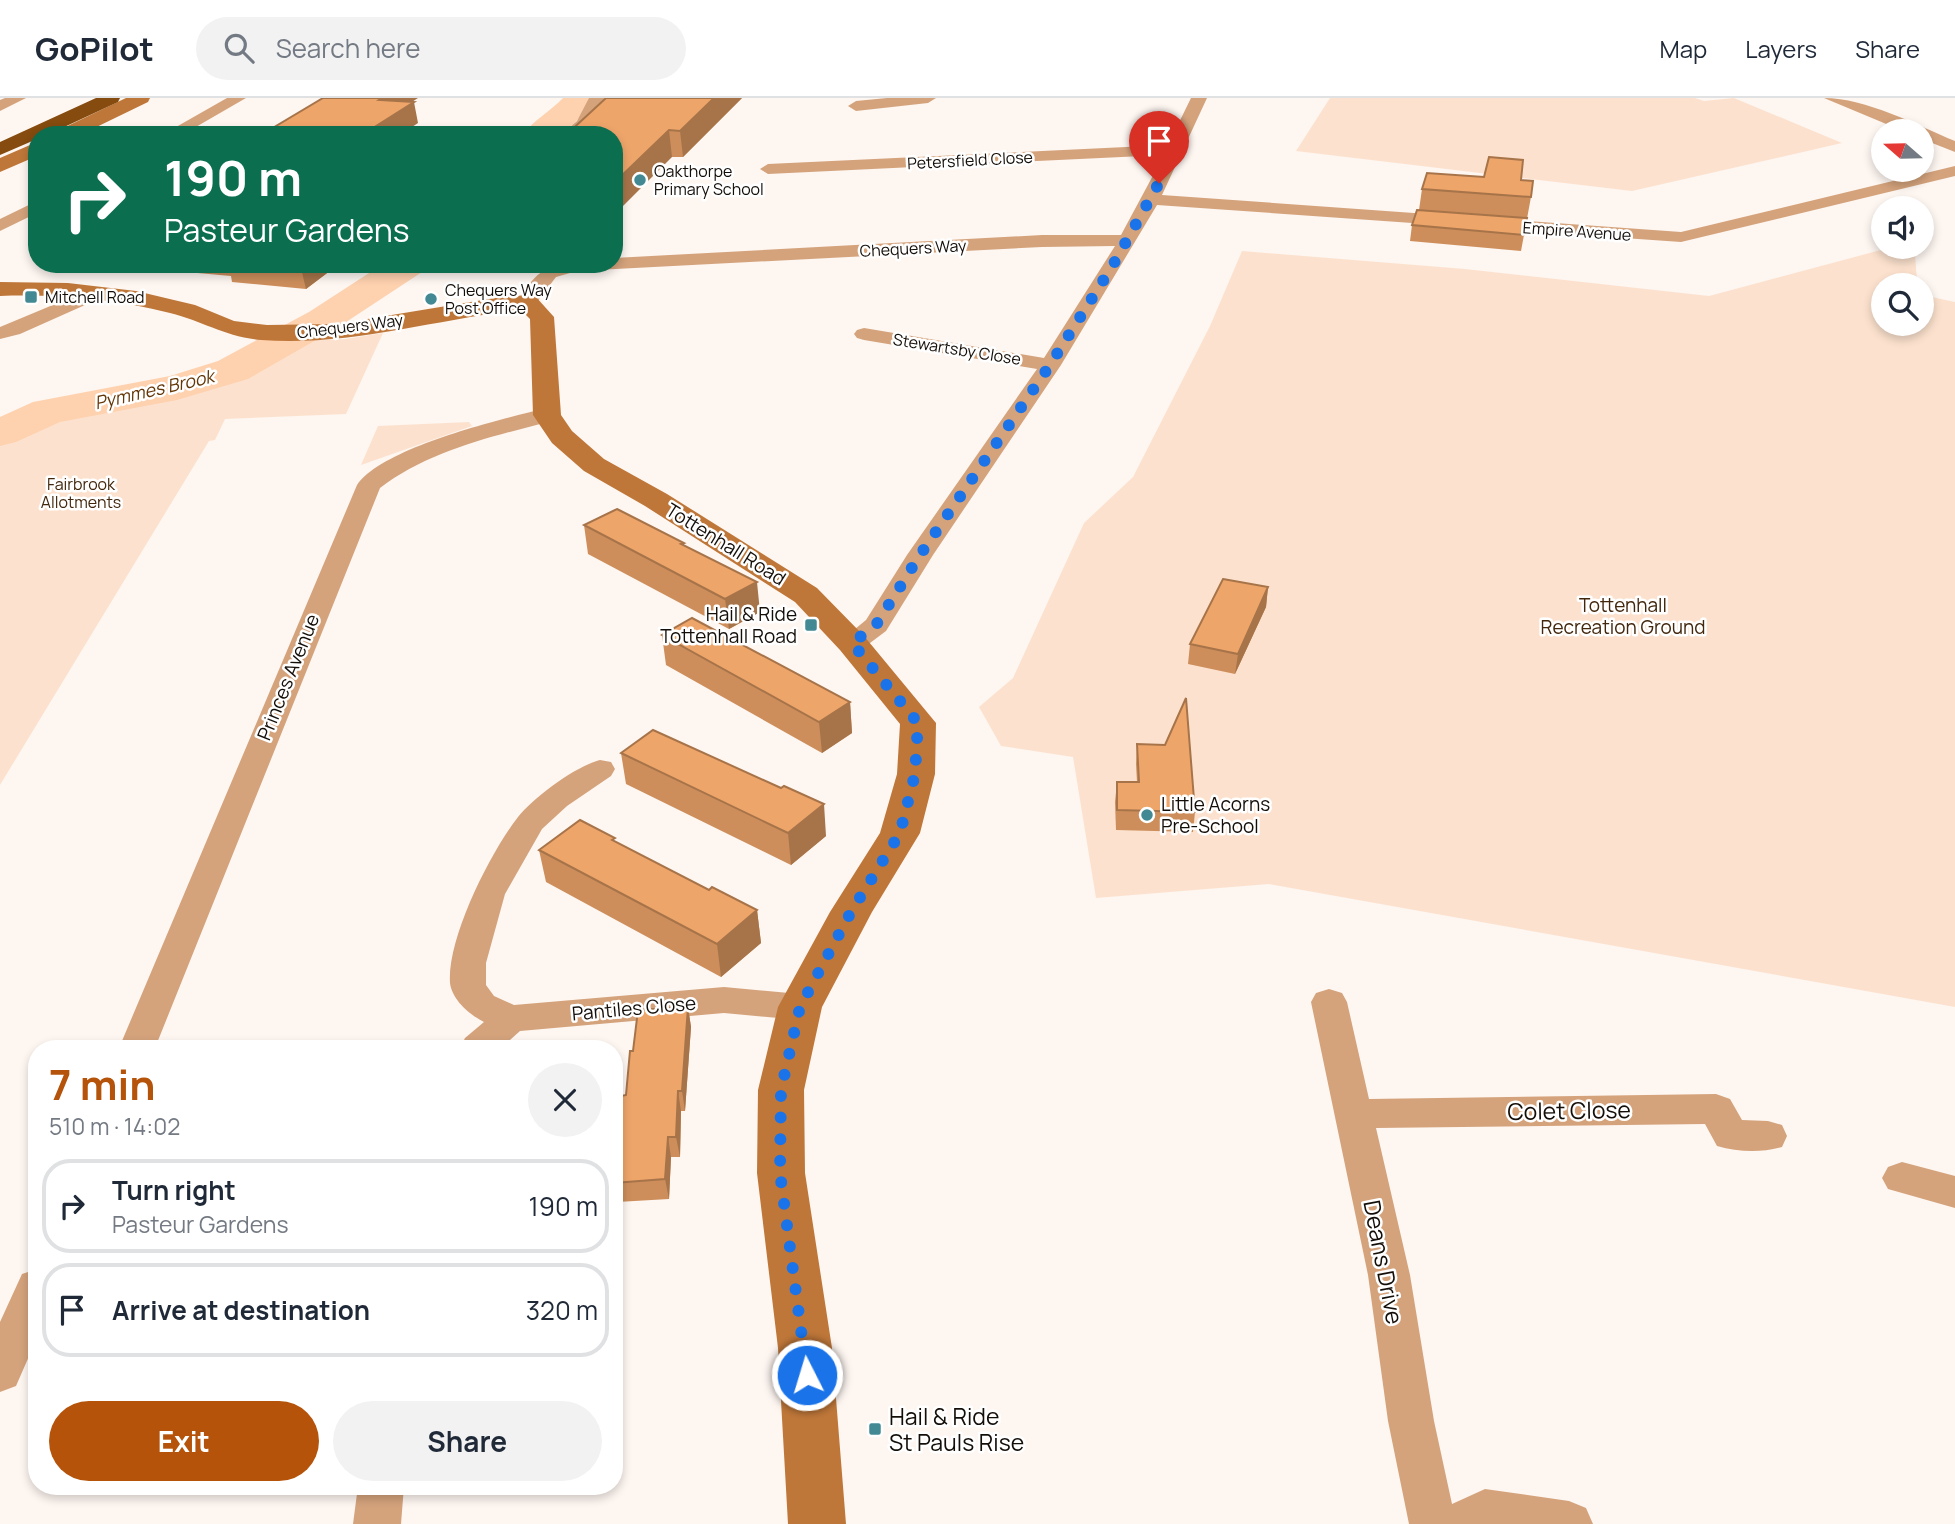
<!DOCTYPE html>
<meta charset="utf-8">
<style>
body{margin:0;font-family:Manrope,sans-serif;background:#f2f2f3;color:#1f2937;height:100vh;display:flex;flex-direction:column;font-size:26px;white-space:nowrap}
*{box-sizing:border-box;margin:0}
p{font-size:23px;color:#747a83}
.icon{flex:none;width:38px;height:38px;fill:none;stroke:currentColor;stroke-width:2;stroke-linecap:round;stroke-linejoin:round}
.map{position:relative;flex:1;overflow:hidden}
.drawer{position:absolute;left:28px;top:942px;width:595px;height:455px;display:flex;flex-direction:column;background:#fff;border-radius:28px;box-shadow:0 4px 10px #0003}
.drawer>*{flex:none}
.top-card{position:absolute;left:28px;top:28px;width:595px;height:147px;border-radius:28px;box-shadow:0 4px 10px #0003;background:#0b6e4f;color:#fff;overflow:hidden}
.needle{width:46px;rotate:290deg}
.controls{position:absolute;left:1871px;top:21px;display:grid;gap:14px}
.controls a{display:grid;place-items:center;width:63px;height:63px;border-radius:50%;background:#fff;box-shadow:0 4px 10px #0003;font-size:35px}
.pin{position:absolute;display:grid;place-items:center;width:60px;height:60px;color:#fff;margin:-72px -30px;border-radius:50% 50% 50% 0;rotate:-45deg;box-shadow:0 0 7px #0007}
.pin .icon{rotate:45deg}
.me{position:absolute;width:77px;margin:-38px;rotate:355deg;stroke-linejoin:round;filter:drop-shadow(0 0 5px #0008)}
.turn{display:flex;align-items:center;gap:24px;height:147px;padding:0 21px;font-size:32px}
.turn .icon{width:91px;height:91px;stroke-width:2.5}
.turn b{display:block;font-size:49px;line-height:60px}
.round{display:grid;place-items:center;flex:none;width:74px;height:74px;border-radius:37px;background:#f2f2f3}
.overview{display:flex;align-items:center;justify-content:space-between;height:119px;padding:0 21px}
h1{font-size:42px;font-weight:700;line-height:52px;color:#b45309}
.primary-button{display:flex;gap:14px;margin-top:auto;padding:14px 21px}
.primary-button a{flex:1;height:80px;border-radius:42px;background:#b45309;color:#fff;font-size:28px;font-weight:700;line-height:80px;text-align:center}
.primary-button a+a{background:#f2f2f3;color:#1f2937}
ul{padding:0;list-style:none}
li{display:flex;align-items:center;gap:21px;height:94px;margin:0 14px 10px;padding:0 7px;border:4px solid #e0e1e3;border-radius:28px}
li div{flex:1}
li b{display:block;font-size:26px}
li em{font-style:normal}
header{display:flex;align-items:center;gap:42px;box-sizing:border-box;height:98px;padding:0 35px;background:#fff;border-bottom:2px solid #e0e1e3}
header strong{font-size:33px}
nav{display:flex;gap:38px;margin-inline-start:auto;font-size:24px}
.search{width:490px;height:63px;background:#f2f2f3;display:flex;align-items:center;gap:18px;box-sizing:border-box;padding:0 24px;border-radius:38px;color:#747a83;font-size:26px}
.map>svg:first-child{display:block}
</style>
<header>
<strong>GoPilot</strong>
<div class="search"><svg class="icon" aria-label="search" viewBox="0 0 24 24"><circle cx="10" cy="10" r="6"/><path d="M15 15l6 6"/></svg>Search here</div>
<nav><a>Map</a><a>Layers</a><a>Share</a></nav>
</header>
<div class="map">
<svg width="1955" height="1426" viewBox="0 0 1955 1426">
<rect width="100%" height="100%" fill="#fef6f1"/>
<!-- green -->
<path fill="#fce2ce" d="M1330,0H1695L1704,3L1734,0L1842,45L1632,93L1296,53Z
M1892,149L1915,157L1917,182L1920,187H1883V226H1922V190L1927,198L1955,204V909L1269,786L1096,800L1073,659L1001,648L979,609L1013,580L1084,425L1133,379L1210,228L1242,153L1465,171L1709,198Z
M383,235L346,316L225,321L215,342L209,343L0,687V341L27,325L49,318L121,307L194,288L242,271L299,243L345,241Z
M469,324L472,328L361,367L378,328Z"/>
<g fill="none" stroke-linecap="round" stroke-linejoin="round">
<!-- river -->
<path fill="#fed1af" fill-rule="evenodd" d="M563,0H594C569,36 565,37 523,37C532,23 551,13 563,0Z
M383,166H427L422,174L337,230L248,281L177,302L60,324L16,344L0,348V319L33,304L170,278L218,263L309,214Z"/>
<!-- street -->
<path fill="#d4a37c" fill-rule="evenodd" d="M5,0H26L0,13V2Z
M227,0H246L182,37H162Z
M589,0H605C592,25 592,37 561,37L577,23Z
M887,0H936L928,5L856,13L848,8L856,3Z
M1191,0H1207L1162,97L1681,134L1955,68V78L1681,144L1157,107L1061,267L933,457L886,533L862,551L852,553L842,551L838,545L866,522L907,457L1037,271L864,242L857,240L854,236L857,232L864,230L1044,260L1115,148L1042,149L577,173L556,179L534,208H520L517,204C546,155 564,166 614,166V160L1042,137H1121L1164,57L768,76L760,71L768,66L1168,47Z
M1824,0C1866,0 1916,27 1955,43V54L1922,41V33H1903Z
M37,103V115L0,133V121Z
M96,189L106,195L103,199L20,236L0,241V229Z
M547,310L555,312L558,317L555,322C495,338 430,352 380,390L155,950H119L357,387C383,349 502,321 547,310Z
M600,662L611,664L615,671L611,678L567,708L542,731L505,796L486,865V887L494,898L514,907L724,889L800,896L813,900L818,909L813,918L800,922L724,915L520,933L501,950H460L465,940L484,924C470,917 452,902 450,885C447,840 490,755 518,719C534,699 576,668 600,662Z
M1329,891L1342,895L1347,904L1369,1001L1716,996L1730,1001L1742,1022L1768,1023L1782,1027L1787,1038L1782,1049C1761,1055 1738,1054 1717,1048L1705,1026L1376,1030L1410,1177L1434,1323L1452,1406L1485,1391L1569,1403L1586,1410L1593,1426H1409L1388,1323L1368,1177L1311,904L1316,895Z
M1902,1064L1955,1078V1110L1888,1091L1882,1080L1888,1069Z
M37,1171V1240L16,1288L0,1294V1224L22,1176Z
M358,1388H404L401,1426H353Z"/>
<!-- secondary -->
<path fill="#bf7739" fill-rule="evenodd" d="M126,0H150L148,4L80,37H54L57,33Z
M37,44V58L0,74V60Z
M0,184L68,185L136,193L195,207L234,223L267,227L337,226L495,200L527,197L536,199L554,219L561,317L572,333L604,361L667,396L817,490L864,538L936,625L935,676L920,735L872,814L822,909L804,992L805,1075L832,1250L846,1426H788L778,1250L757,1075L758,992L778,909L830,814L880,735L897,676L900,626L840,552L795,504L645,408L584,373L552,345L533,317L530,221L521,212C435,221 349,249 261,242C225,239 203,223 170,215C114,201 57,196 0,198Z"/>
<!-- highway -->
<path fill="#854b0f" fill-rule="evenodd" d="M96,0H120L118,4L47,37H37V41L0,57V44Z"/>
</g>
<!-- wall -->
<path fill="#cd8e5b" d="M742,0L683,59H672L614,37Z
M1521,82L1531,99L1521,153L1410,143L1412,127L1419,112L1422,91Z
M162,166H339L306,191L232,184L231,178L164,172Z
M584,427L684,445V447L760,514L729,531L588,456Z
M1268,489L1266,509L1235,576L1188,566L1190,546Z
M662,537L850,604L852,635L822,655L666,567Z
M1137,646L1195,714L1193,734L1116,732L1115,704L1117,684H1137L1136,666Z
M621,655L826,738L791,767L626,686Z
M616,744L709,792L757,812L761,845L721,879L546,784L539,752Z
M688,909L691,929L685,1013H681L680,1059H671L669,1101L617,1104L614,1090V1072L633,953Z"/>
<!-- shaded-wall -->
<path fill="#a7744a" d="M382,0H418L384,22L379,2Z
M714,0H742L683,59L680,33Z
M414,4L418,25L400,37H365V35Z
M669,32L672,59L614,117V85Z
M300,166H339L306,191Z
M757,484L760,514L729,531L725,501Z
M1268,489L1266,509L1235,576L1238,556Z
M850,604L852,635L822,655L819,624Z
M824,706L826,738L791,767L788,735Z
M757,812L761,845L721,879L717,846Z
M688,909L691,929L685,1013L682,993Z
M678,993L681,1013L680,1059L676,1039Z
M668,1039L671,1059L669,1101L665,1081Z"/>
<!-- building -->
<path fill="#eea56a" stroke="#a7744a" stroke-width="2" d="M323,0H382L379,2L414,4L365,35L382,37H261Z
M606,0H714L680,33L669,32L614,85V40L615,39H614V37H566Z
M1489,59L1523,62L1521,82L1533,83L1531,99L1422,91L1427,75L1484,79Z
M1417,112L1527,120L1524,137L1412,127Z
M617,411L684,445L681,446L757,484L725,501L584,427Z
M1223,481L1268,489L1238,556L1190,546Z
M692,520L850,604L819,624L662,537Z
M1186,600L1195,714L1117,712V684H1139L1137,646L1165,647Z
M653,632L781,690L784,688L824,706L788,735L621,655Z
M580,722L615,740L612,742L709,792L712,789L757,812L717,846L539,752Z
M688,909L682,993H678L676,1039H668L665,1081L614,1085V1072L621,998L626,997L630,953H633L638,912Z"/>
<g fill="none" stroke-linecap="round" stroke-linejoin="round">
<!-- route -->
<path stroke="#1a73e8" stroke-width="12" stroke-dasharray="0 21.6" d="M807,1277L780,1075L781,992L800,909L851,814L900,735L915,676L918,625L852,545L876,527L920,457L1050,267L1113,167L1159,85"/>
</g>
<!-- markers -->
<g fill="#438994" stroke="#fff" stroke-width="2.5">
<circle cx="640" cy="82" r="7"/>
<rect x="24" y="192" width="14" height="14" rx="3.5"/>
<circle cx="431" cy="201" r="7"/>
<rect x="804" y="520" width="14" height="14" rx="3.5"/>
<circle cx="1147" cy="717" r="7"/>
<rect x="868" y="1324" width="14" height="14" rx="3.5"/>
</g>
<g text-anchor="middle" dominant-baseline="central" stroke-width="5" stroke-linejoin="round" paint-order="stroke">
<!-- far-street labels -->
<g font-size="16" fill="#140e09" stroke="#fff">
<text transform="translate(970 62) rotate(-3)">Petersfield Close</text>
<text transform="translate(1577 133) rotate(4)">Empire Avenue</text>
<text transform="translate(913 150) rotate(-3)">Chequers Way</text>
<text transform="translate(350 228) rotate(-7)">Chequers Way</text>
<text transform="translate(957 251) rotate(9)">Stewartsby Close</text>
</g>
<!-- far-poi labels -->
<g font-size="16" fill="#140e09" stroke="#fff" text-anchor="start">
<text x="654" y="73">Oakthorpe<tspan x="654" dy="18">Primary School</tspan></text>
<text x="445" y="192">Chequers Way<tspan x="445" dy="18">Post Office</tspan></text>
<text x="45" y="199">Mitchell Road</text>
</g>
<!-- far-park labels -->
<g font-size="16" fill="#43270d" stroke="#fff">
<text x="81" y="386">Fairbrook<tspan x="81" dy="18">Allotments</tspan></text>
</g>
<!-- far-water labels -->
<g font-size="18" font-style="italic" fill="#643606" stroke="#fff">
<text transform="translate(154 291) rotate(-13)">Pymmes Brook</text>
</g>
<!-- street labels -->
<g font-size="19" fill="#140e09" stroke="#fff">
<text transform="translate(726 446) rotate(32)">Tottenhall Road</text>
<text transform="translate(288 579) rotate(-68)">Princes Avenue</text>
<text transform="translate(634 910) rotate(-5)">Pantiles Close</text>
</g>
<!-- park labels -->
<g font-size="19" fill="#43270d" stroke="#fff">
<text x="1623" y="507">Tottenhall<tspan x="1623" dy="22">Recreation Ground</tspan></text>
</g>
<!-- poi labels -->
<g font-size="19" fill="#140e09" stroke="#fff" text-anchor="end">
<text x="797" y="516">Hail &amp; Ride<tspan x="797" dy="22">Tottenhall Road</tspan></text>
<text x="1161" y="706" text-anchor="start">Little Acorns<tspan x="1161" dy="22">Pre-School</tspan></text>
</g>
<!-- near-street labels -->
<g font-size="23" fill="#140e09" stroke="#fff">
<text transform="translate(1569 1012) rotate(-1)">Colet Close</text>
<text transform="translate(1384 1164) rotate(79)">Deans Drive</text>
</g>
<!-- near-poi labels -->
<g font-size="23" fill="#140e09" stroke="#fff" text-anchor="start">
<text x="889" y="1318">Hail &amp; Ride<tspan x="889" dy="26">St Pauls Rise</tspan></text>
</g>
</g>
</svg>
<div class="controls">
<a><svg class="needle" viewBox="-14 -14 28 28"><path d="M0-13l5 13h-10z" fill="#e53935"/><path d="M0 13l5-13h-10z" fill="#747a83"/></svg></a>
<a><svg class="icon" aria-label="sound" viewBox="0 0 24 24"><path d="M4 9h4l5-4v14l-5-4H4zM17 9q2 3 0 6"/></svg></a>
<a><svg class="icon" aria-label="search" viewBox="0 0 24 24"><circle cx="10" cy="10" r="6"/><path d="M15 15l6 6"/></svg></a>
</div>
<div class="pin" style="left:1159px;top:85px;background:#d93025"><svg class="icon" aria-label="arrive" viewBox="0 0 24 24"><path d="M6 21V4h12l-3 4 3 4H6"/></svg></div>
<svg class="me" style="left:807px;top:1277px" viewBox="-20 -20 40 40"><circle r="17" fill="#1a73e8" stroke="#fff" stroke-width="3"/><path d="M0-11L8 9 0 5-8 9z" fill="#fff"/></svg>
<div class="top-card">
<div class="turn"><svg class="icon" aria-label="right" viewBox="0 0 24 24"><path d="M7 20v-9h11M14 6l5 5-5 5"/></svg><div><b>190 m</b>Pasteur Gardens</div></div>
</div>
<section class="drawer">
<div class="overview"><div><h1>7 min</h1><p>510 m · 14:02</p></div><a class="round"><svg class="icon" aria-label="close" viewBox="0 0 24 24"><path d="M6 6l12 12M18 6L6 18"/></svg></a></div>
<ul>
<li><svg class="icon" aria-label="right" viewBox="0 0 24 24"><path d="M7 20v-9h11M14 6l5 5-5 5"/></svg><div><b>Turn right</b><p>Pasteur Gardens</p></div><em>190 m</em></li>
<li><svg class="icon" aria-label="arrive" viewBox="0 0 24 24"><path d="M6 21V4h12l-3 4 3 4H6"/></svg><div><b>Arrive at destination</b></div><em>320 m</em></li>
</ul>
<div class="primary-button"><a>Exit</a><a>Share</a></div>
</section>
</div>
